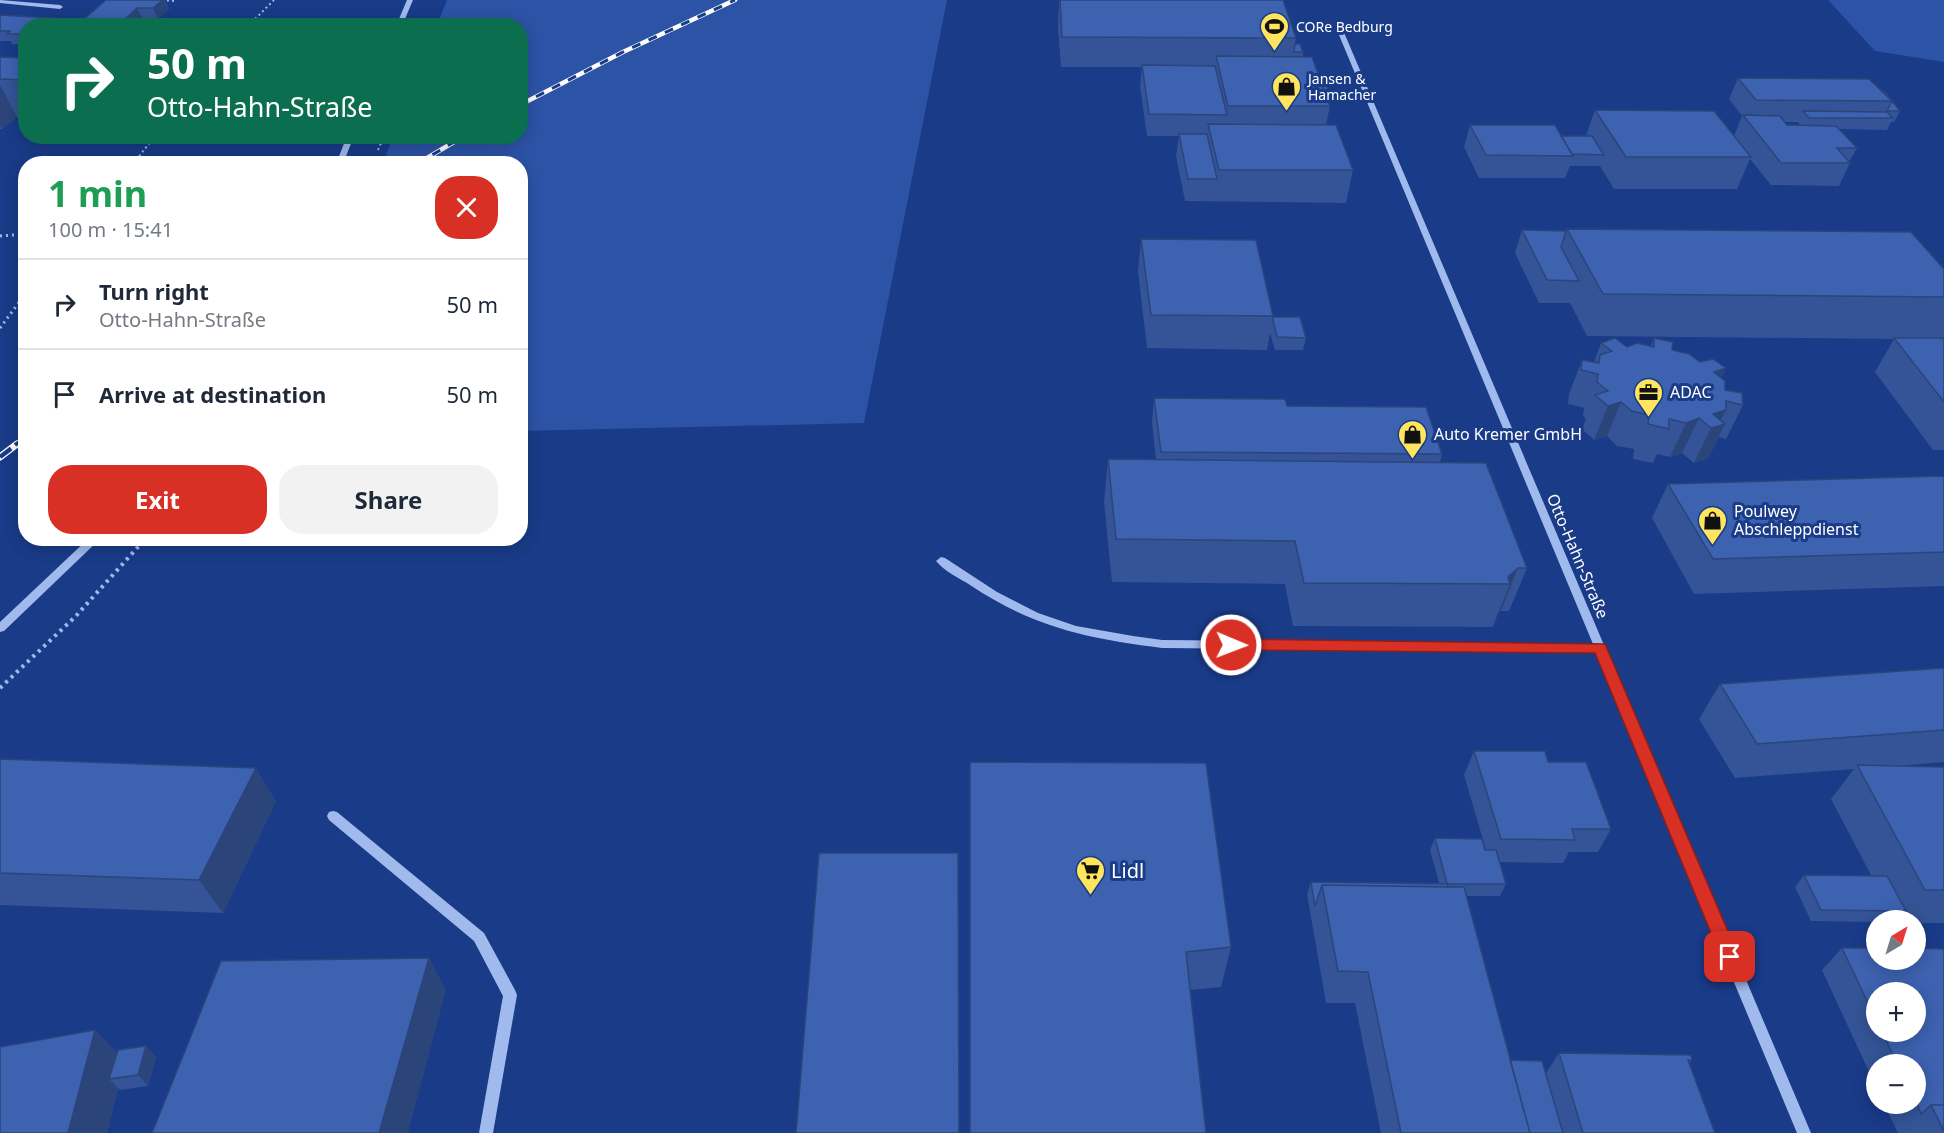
<!DOCTYPE html>
<meta charset="utf-8">
<style>
body{margin:0;font-family:"Noto Sans",sans-serif;background:#f2f2f3;color:#1f2937;height:100vh;display:flex;flex-direction:column;font-size:22px;white-space:nowrap}
*{box-sizing:border-box;margin:0}
p{font-size:20px;color:#747a83}
.icon{flex:none;width:33px;height:33px;fill:none;stroke:currentColor;stroke-width:2;stroke-linecap:round;stroke-linejoin:round}
.map{position:relative;flex:1;overflow:hidden}
.side{position:absolute;left:18px;top:156px;width:510px;height:390px;display:flex;flex-direction:column;background:#fff;border-radius:24px;box-shadow:0 3px 15px #0003}
.side>*{flex:none}
.banner{position:absolute;left:18px;top:18px;width:510px;height:126px;border-radius:24px;box-shadow:0 3px 15px #0003;background:#0b6e4f;color:#fff;overflow:hidden}
.needle{width:39px;rotate:38deg}
.fabs{position:absolute;left:1866px;top:910px;display:grid;gap:12px}
.fabs a{display:grid;place-items:center;width:60px;height:60px;border-radius:50%;background:#fff;box-shadow:0 3px 15px #0003;font-size:30px}
.pin{position:absolute;display:grid;place-items:center;width:51px;height:51px;color:#fff;margin:-26px;border-radius:12px;box-shadow:0 3px 9px #0006}
.me{position:absolute;width:66px;margin:-33px;rotate:91deg;stroke-linejoin:round;filter:drop-shadow(0 0 4px #0008)}
.turn{display:flex;align-items:center;gap:21px;height:126px;padding:0 30px;font-size:27px}
.turn .icon{width:78px;height:78px;stroke-width:2.5}
.turn b{display:block;font-size:42px;line-height:51px}
.round{display:grid;place-items:center;flex:none;width:63px;height:63px;border-radius:24px;background:#f2f2f3}
.headline{display:flex;align-items:center;justify-content:space-between;height:102px;padding:0 30px}
h1{font-size:36px;font-weight:700;line-height:45px;color:#1e9e55}
.action{display:flex;gap:12px;margin-top:auto;padding:12px 30px}
.action a{flex:1;height:69px;border-radius:24px;background:#d93025;color:#fff;font-size:24px;font-weight:700;line-height:69px;text-align:center}
.action a+a{background:#f2f2f3;color:#1f2937}
ul{padding:0;list-style:none}
li{display:flex;align-items:center;gap:18px;height:90px;padding:0 30px;border-top:2px solid #e0e1e3}
li div{flex:1}
li b{display:block;font-size:22px}
li em{font-style:normal}
.map>svg:first-child{display:block}
</style>
<div class="map">
<svg width="1944" height="1133" viewBox="0 0 1944 1133">
<rect width="100%" height="100%" fill="#193b88"/>
<!-- green -->
<path fill="#2c53a6" d="M447,0H947L864,423L521,431L520,164L383,163L393,137L520,136V26L437,25Z
M1828,0H1944V62L1875,51Z"/>
<g fill="none" stroke-linecap="round" stroke-linejoin="round">
<!-- path-far2 -->
<path stroke="#a1baed" stroke-width="2" stroke-dasharray="2 3" stroke-linecap="butt" d="M162,0L174,1
M248,26L274,0
M378,150L384,136
M133,164L155,136"/>
<!-- path-far1 -->
<path stroke="#a1baed" stroke-width="3" stroke-dasharray="2 4" stroke-linecap="butt" d="M0,236L26,234
M0,328L26,293"/>
<!-- path -->
<path stroke="#a1baed" stroke-width="4" stroke-dasharray="3 4.5" stroke-linecap="butt" d="M0,688L76,616L146,538"/>
<!-- minor -->
<path fill="#a1baed" fill-rule="evenodd" d="M0,0L60,5L63,7L60,9L0,3Z
M407,0H413L402,26H396Z
M1337,21L1340,23L1811,1133H1797L1596,652L1162,648C1086,638 1035,628 970,585C959,578 944,571 936,561L941,557L945,558L997,592L1038,613L1076,626L1133,636L1162,640L1593,644L1334,23Z
M347,136H354L343,164H336Z
M89,538H101L4,631L0,632V622Z
M333,811L337,812L484,933L515,990L517,995L493,1133H479L503,996L474,941L329,820L327,816L329,812Z"/>
<defs>
<path id="rail-far2" d="M520,105L623,52L735,0
M417,164L464,136"/>
<path id="rail-far1" d="M15,445L26,437"/>
<path id="rail" d="M0,457L17,444"/>
</defs>
<!-- rail-far2 casing -->
<use href="#rail-far2" stroke="#fff" stroke-width="4.5"/>
<!-- rail-far1 casing -->
<use href="#rail-far1" stroke="#fff" stroke-width="5"/>
<!-- rail casing -->
<use href="#rail" stroke="#fff" stroke-width="7"/>
<!-- rail-far2 -->
<use href="#rail-far2" stroke="#193b88" stroke-width="3" stroke-dasharray="9" stroke-linecap="butt"/>
<!-- rail-far1 -->
<use href="#rail-far1" stroke="#193b88" stroke-width="4" stroke-dasharray="11" stroke-linecap="butt"/>
<!-- rail -->
<use href="#rail" stroke="#193b88" stroke-width="4.5" stroke-dasharray="14" stroke-linecap="butt"/>
</g>
<!-- wall -->
<path fill="#345497" fill-rule="evenodd" d="M106,0H165L169,9L158,19L142,18L134,26H86L83,20Z
M1059,0L1296,38L1295,44L1303,52V57L1327,97L1330,106L1326,125L1353,170L1346,203L1185,201L1176,156L1179,136H1147L1140,86L1142,67H1061L1058,27Z
M0,15L26,26V45L12,44L11,41H0Z
M0,57L26,58V117H17L2,129H0Z
M1738,78L1882,91L1900,111L1894,122H1891L1887,130L1839,129L1857,148L1849,162L1850,163L1839,186L1771,185L1750,159L1737,189H1614L1600,166H1570L1565,178H1479L1464,147L1470,125L1561,136H1586L1595,110L1734,136L1742,116L1729,99ZM1785,122H1798L1800,125H1787Z
M1567,229L1944,269V450H1933L1875,372L1894,339L1587,336L1570,303H1539L1515,253L1522,230L1566,231Z
M1141,239L1273,317L1306,338L1303,350H1275L1270,333L1267,350L1147,348L1138,272Z
M1654,338L1672,350L1700,362L1726,368L1721,378L1725,390L1743,405L1726,439L1719,437L1708,458L1694,463L1682,453L1670,457L1657,454L1653,463L1633,459L1634,449L1617,446L1607,436L1594,440L1582,429L1586,419L1583,416L1584,408L1568,404L1569,394L1582,360L1594,362L1601,343L1627,347L1651,346Z
M1154,398L1287,406L1442,454L1440,462L1527,568L1509,611H1501L1498,613L1493,627L1293,626L1285,584L1112,582L1104,502L1108,459L1156,460L1152,422Z
M1944,477V586L1694,594L1652,518L1668,484Z
M1944,668V762L1897,766L1944,767V923H1916V921H1876V922L1811,921L1795,887L1804,875H1871L1831,799L1854,769L1735,778L1699,719L1720,684Z
M1474,751L1548,762L1611,829L1598,852H1569L1563,863L1499,862L1506,884L1500,896H1466L1510,1060L1546,1073L1559,1053L1692,1060L1689,1064L1715,1133H1381L1355,1003H1326L1307,894L1311,882L1439,883L1430,850L1435,838L1486,850L1464,775Z
M0,759L276,801L223,913L0,905Z
M970,762L1231,947L1221,987L1190,990Z
M1842,948L1944,949V1133H1898L1884,1104H1916V1065H1876V1087L1822,970ZM1876,993L1916,1032H1876Z
M95,1030L117,1053L146,1046L156,1057L148,1086L120,1090L118,1088L107,1133Z"/>
<!-- shaded-wall -->
<path fill="#2b457b" d="M163,0H165L169,9L158,19L153,8Z
M137,8L142,18L134,26H125L123,21Z
M51,18L55,26H42Z
M0,85L17,117L2,129L0,125Z
M1726,368L1710,402L1714,372Z
M1621,402L1607,436L1594,440L1608,406Z
M1726,410L1718,426L1725,424L1708,458L1694,463L1711,428L1713,414Z
M1699,418L1682,453L1670,457L1686,423Z
M1518,568L1501,611L1498,613L1510,584L1508,577Z
M256,768L276,801L223,913L199,880Z
M429,958L446,990L408,1133H379Z
M95,1030L125,1061L109,1079L118,1088L107,1133H68Z
M146,1046L156,1057L148,1086L138,1075Z"/>
<!-- building -->
<path fill="#3d62b0" stroke="#2b457b" stroke-width="1.5" d="M106,0H163L153,8H137L123,21L83,20Z
M1060,0H1283L1296,38L1062,37Z
M0,15L51,18L42,26H26V34H7L10,31H0Z
M1295,44H1300L1303,52H1294Z
M1216,56L1312,57L1330,106H1228Z
M0,57L26,58V80L0,79Z
M1142,65L1215,66L1227,115L1149,114Z
M1319,77L1326,82L1328,91H1324Z
M1738,78L1869,79L1892,101L1756,100Z
M1882,91H1884L1900,111H1887L1892,101Z
M1595,110L1714,111L1751,157H1626Z
M1803,111L1887,112L1893,118H1809Z
M1743,115L1780,116L1787,125L1836,126L1857,148H1837L1850,163H1781Z
M1208,124L1336,125L1353,170H1219Z
M1470,125H1555L1573,156L1486,155Z
M1179,134H1207L1217,179H1188Z
M1561,136H1592L1604,155L1572,154Z
M1567,229L1911,232L1944,269V297L1603,294Z
M1522,230L1566,231L1561,247L1579,281L1547,280Z
M1141,239L1256,240L1273,316L1151,315Z
M1273,317H1300L1306,338L1277,337L1273,320Z
M1615,338L1627,347L1637,343L1654,347V338L1673,342L1672,350L1689,354L1700,362L1713,359L1726,368L1714,372L1725,381V390L1742,393L1743,405L1726,401V410L1713,414L1725,424L1711,428L1699,418L1686,423L1669,419V429L1648,424L1649,415L1632,411L1621,402L1608,406L1595,395L1608,391L1597,382L1598,374L1581,370L1582,360L1599,363L1600,355L1612,351L1601,343Z
M1894,338H1944V402Z
M1154,398L1285,399L1287,406L1426,407L1442,454L1161,452Z
M1108,459L1486,463L1527,568H1518L1508,577L1510,584L1304,583L1295,541L1116,539Z
M1943,476L1944,477V552L1713,559L1668,484Z
M1944,668V730L1757,744L1720,684Z
M1474,751H1545L1548,762H1586L1611,829H1572L1575,840L1501,839Z
M0,759L256,768L199,880L0,873Z
M970,762L1206,763L1231,947L1186,952L1206,1133H970Z
M1857,765L1944,767V890H1925Z
M1435,838L1482,839L1485,850H1496L1506,884H1447L1448,887L1322,885L1315,906L1311,882L1447,884Z
M819,853H958L959,1133H796Z
M1804,875L1887,876L1906,911L1821,910Z
M1322,885L1464,887L1530,1133H1401L1368,972L1338,971Z
M1842,948H1876V960H1916V948L1944,949V1105H1931L1921,1114L1916,1101V1065H1898L1882,1032H1916V993H1876V1020Z
M429,958L379,1133H152L221,961Z
M95,1030L68,1133H0V1047Z
M146,1046L138,1075L109,1079L118,1050Z
M1559,1053L1691,1055L1692,1060H1688L1715,1133H1583Z
M1510,1060L1542,1061L1563,1133H1530Z
M1931,1105H1944V1131Z"/>
<!-- route -->
<path fill="#d93025" stroke="#8d1f18" stroke-width="1.5" d="M1231,639L1605,644L1739,957L1736,962L1730,965L1724,962L1721,957L1595,653L1231,650L1224,645Z"/>
<!-- icons -->
<defs>
<symbol id="stadium-pin" viewBox="-11 -11 22 30"><path d="M0 17L-7.5 6A9.5 9.5 0 1 1 7.5 6Z" fill="#ffe55d" stroke="#193b88"/><path d="M0-5a6.5 5 0 1 0 0 10a6.5 5 0 1 0 0-10ZM-3.5-1.8h7v3.6h-7Z" fill="#111"/></symbol>
<symbol id="shop-pin" viewBox="-11 -11 22 30"><path d="M0 17L-7.5 6A9.5 9.5 0 1 1 7.5 6Z" fill="#ffe55d" stroke="#193b88"/><path d="M-5-2.5h2.3a2.7 3.5 0 0 1 5.4 0H5L5.5 6h-11ZM-1.5-2.5h3a1.5 2.3 0 0 0-3 0Z" fill="#111"/></symbol>
<symbol id="office-pin" viewBox="-11 -11 22 30"><path d="M0 17L-7.5 6A9.5 9.5 0 1 1 7.5 6Z" fill="#ffe55d" stroke="#193b88"/><path d="M-6-3h4V-5.5h4V-3h4V5H-6ZM-1-4.5V-3h2v-1.5ZM-6 0V1H6V0Z" fill="#111"/></symbol>
<symbol id="supermarket-pin" viewBox="-11 -11 22 30"><path d="M0 17L-7.5 6A9.5 9.5 0 1 1 7.5 6Z" fill="#ffe55d" stroke="#193b88"/><path d="M-6-5.5h2.5l.6 2H6L4.5 2H-2.5L-4.4-4H-6ZM-1.5 3.2a1.3 1.3 0 1 0 .1 0ZM3 3.2a1.3 1.3 0 1 0 .1 0Z" fill="#111"/></symbol>
</defs>
<g fill-rule="evenodd">
<use href="#stadium-pin" x="1258" y="10" width="33" height="45"/>
<use href="#shop-pin" x="1270" y="70" width="33" height="45"/>
<use href="#office-pin" x="1632" y="376" width="33" height="45"/>
<use href="#shop-pin" x="1396" y="418" width="33" height="45"/>
<use href="#shop-pin" x="1696" y="504" width="33" height="45"/>
<use href="#supermarket-pin" x="1074" y="854" width="33" height="45"/>
</g>
<g text-anchor="middle" dominant-baseline="central" stroke-width="6" stroke-linejoin="round" paint-order="stroke">
<!-- far-poi labels -->
<g font-size="14" fill="#fff" stroke="#193b88" text-anchor="start">
<text x="1296" y="26">CORe Bedburg</text>
<text x="1308" y="78">Jansen &amp;<tspan x="1308" dy="16">Hamacher</tspan></text>
</g>
<!-- poi labels -->
<g font-size="16" fill="#fff" stroke="#193b88" text-anchor="start">
<text x="1670" y="392">ADAC</text>
<text x="1434" y="434">Auto Kremer GmbH</text>
<text x="1734" y="511">Poulwey<tspan x="1734" dy="18">Abschleppdienst</tspan></text>
</g>
<!-- street labels -->
<g font-size="16" fill="#fff" stroke="#193b88">
<text transform="translate(1578 556) rotate(67)">Otto-Hahn-Straße</text>
</g>
<!-- near-poi labels -->
<g font-size="20" fill="#fff" stroke="#193b88" text-anchor="start">
<text x="1111" y="870">Lidl</text>
</g>
</g>
</svg>
<div class="fabs">
<a><svg class="needle" viewBox="-14 -14 28 28"><path d="M0-13l5 13h-10z" fill="#e53935"/><path d="M0 13l5-13h-10z" fill="#747a83"/></svg></a>
<a>+</a>
<a>−</a>
</div>
<div class="pin" style="left:1730px;top:957px;background:#d93025"><svg class="icon" aria-label="arrive" viewBox="0 0 24 24"><path d="M6 21V4h12l-3 4 3 4H6"/></svg></div>
<svg class="me" style="left:1231px;top:645px" viewBox="-20 -20 40 40"><circle r="17" fill="#d93025" stroke="#fff" stroke-width="3"/><path d="M0-11L8 9 0 5-8 9z" fill="#fff"/></svg>
<div class="banner">
<div class="turn"><svg class="icon" aria-label="right" viewBox="0 0 24 24"><path d="M7 20v-9h11M14 6l5 5-5 5"/></svg><div><b>50 m</b>Otto-Hahn-Straße</div></div>
</div>
<section class="side">
<div class="headline"><div><h1>1 min</h1><p>100 m · 15:41</p></div><a class="round" style="background:#d93025;color:#fff"><svg class="icon" aria-label="close" viewBox="0 0 24 24"><path d="M6 6l12 12M18 6L6 18"/></svg></a></div>
<ul>
<li><svg class="icon" aria-label="right" viewBox="0 0 24 24"><path d="M7 20v-9h11M14 6l5 5-5 5"/></svg><div><b>Turn right</b><p>Otto-Hahn-Straße</p></div><em>50 m</em></li>
<li><svg class="icon" aria-label="arrive" viewBox="0 0 24 24"><path d="M6 21V4h12l-3 4 3 4H6"/></svg><div><b>Arrive at destination</b></div><em>50 m</em></li>
</ul>
<div class="action"><a>Exit</a><a>Share</a></div>
</section>
</div>
